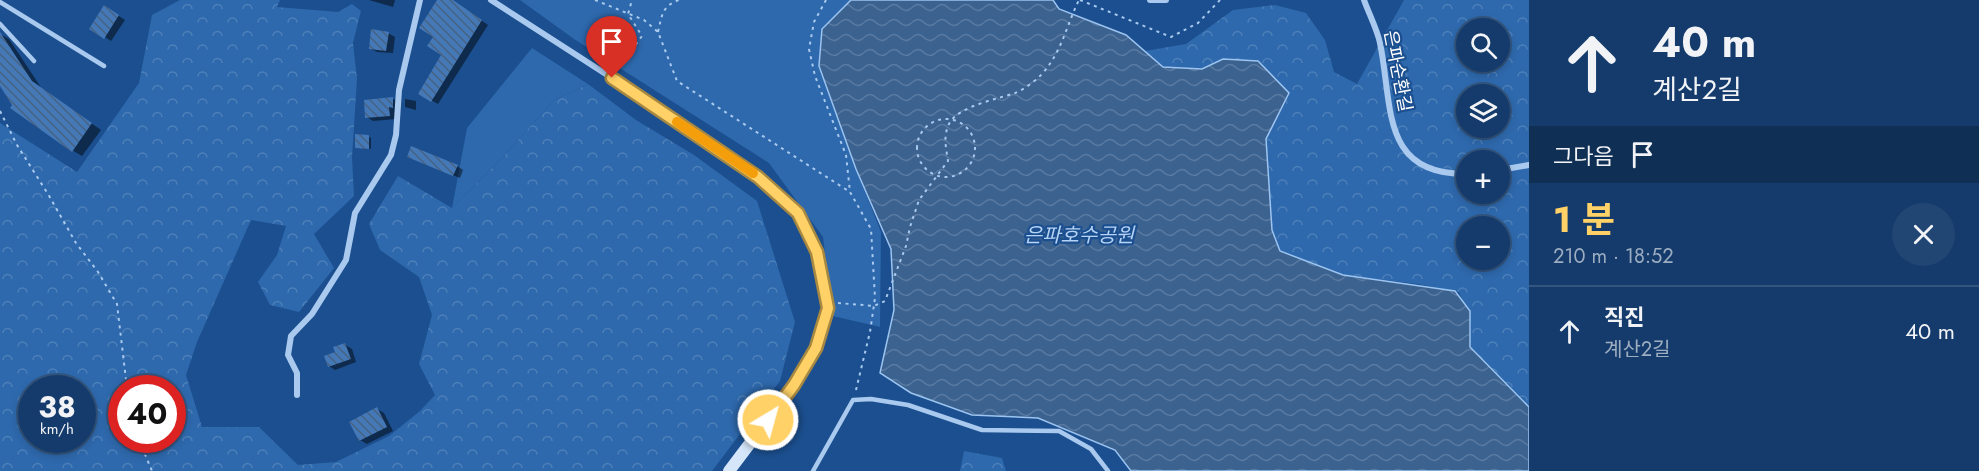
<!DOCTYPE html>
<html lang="ko">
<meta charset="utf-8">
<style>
body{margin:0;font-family:Jost,"Noto Sans KR",sans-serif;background:#214673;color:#f1f3f6;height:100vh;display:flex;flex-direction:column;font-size:22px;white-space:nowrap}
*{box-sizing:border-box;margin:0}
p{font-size:20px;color:#9dadc1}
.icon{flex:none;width:33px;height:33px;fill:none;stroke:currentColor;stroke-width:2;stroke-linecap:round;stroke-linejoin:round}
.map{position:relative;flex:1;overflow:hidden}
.panel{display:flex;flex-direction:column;background:#143b6b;width:450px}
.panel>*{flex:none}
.hud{background:#143b6b;color:#f1f3f6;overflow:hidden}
.fabs{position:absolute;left:1456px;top:18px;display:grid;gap:12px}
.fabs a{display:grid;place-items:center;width:54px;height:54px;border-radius:50%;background:#143b6b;box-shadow:0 3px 9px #0003,0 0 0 2px #33557e;font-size:30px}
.speed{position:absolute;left:18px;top:375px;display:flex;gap:12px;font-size:30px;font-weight:700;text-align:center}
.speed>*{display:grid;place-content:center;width:78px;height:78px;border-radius:50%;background:#143b6b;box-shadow:0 3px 9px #0003,0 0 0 2px #33557e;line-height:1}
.speed small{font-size:15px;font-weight:400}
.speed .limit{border:9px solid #d22;background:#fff;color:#111}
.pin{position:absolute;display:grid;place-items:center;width:51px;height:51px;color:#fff;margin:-62px -26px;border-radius:50% 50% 50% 0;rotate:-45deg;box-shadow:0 0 6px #0007}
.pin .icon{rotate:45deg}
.me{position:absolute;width:66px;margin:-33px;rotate:37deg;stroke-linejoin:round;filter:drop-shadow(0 0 4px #0008)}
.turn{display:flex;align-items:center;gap:21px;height:126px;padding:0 24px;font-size:27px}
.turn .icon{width:78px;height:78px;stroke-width:2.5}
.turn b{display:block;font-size:42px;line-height:51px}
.then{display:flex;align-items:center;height:57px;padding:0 24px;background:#0003;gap:12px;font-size:22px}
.round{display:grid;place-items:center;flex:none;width:63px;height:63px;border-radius:32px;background:#214673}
.head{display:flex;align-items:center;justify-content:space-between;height:102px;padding:0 24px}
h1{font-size:36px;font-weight:700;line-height:45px;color:#ffd166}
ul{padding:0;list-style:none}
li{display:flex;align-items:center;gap:18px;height:90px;padding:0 24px;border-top:2px solid #33557e}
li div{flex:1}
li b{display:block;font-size:22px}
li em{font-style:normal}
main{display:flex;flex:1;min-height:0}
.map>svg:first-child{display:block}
</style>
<main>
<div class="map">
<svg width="1529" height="471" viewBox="0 0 1529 471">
<defs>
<pattern id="forest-crowns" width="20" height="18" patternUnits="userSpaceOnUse" patternTransform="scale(1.5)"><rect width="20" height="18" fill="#2e69ad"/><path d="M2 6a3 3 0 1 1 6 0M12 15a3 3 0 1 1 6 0" fill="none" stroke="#4d80b9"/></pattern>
<pattern id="water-waves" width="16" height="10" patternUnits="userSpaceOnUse" patternTransform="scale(1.5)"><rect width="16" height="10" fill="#3c6290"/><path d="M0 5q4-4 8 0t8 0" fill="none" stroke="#597aa1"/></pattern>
<pattern id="building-back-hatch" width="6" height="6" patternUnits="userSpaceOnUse" patternTransform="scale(1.5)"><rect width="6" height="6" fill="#4478b7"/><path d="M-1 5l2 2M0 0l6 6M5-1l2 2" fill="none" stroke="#486282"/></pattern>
</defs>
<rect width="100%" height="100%" fill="#1b4f8f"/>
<!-- green -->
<path fill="#2e69ad" d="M520,0H851L822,29L819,66L858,174L881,232L880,327L833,316L823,237L769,163L574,39Z
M532,48L588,84L554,100L501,159L452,208L467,128Z"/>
<!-- forest -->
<path fill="url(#forest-crowns)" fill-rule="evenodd" d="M180,0H280L277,7L338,12L352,4L361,11L353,43L357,79L352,157L354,196L314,234L334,268L299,312L270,305L258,282L277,255L286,226L251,220L197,342L186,375L202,427H259L298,465L336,462L389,436L420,411L435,395L419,364L432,315L419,277L380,250L369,224L398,176L452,208L501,159L554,100L588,84L636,120L694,155L757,201L795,322L780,381L712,471H0V123L77,172L139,83L152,15ZM32,388H82V440H32ZM122,388H172V440H122Z
M1404,0H1529V407L1470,347L1471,324L1459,292L1418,284L1343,275L1280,251L1272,230L1266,139L1289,93L1223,59L1202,69L1163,67L1145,51L1186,44L1233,10L1275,5L1306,13L1325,40L1334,72L1357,84ZM1467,28H1500V62H1467ZM1467,94H1500V128H1467ZM1467,160H1500V194H1467ZM1467,226H1500V260H1467Z
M964,451L1002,458L1006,471H960Z"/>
<!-- water -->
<path fill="url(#water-waves)" stroke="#9cc4f0" stroke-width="1.5" d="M851,0H1053L1059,9L1126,35L1163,67L1202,69L1223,59L1258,61L1289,93L1266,139L1272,230L1280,251L1343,275L1455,291L1470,311V347L1529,407V471H1131L1115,450L1038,418L972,415L911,393L880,373L894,310L891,249L856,169L819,66L822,29Z"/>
<!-- shadow -->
<path fill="#0007" d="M369,0H395L393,7Z
M439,0H451L488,25L438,104L420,94L443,55L435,37Z
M105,7L125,20L111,41L91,28Z
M388,33L395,37L393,53L377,52L370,48Z
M0,34L9,39L42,89L101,130L82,156L72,150L0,84Z
M393,99L399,102L396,119L373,121L367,117Z
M405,99L416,101V110L405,107Z
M369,137L371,138V149L357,147Z
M415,160L457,166L463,170L460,178Z
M345,345L352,349L356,362L335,370L329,366Z
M377,409L384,413L393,431L367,444L360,440Z"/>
<!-- building -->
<path fill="url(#building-back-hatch)" d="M437,0H453L482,20L431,102L418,94L441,55L427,46L433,37L419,28Z
M104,5L119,15L104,39L89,29Z
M371,29L389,32L386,51L369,49Z
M0,32L32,81L92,123L72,152L10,108L12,105L0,86Z
M393,97V108L389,107L390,116L365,118L364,100Z
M355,134L369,135V149L355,148Z
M411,146L458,165L453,176L407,157Z
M345,343L351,359L328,367L324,356L335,352L333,347Z
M377,407L387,427L359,441L349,422Z"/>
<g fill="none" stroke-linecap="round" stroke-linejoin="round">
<!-- path -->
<path stroke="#a9c9ee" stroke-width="2" stroke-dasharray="3 4.5" stroke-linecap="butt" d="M595,0L644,20L658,32L677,81L850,192
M826,0L814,22L809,49L815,76L846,155L850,192L871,229L875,298L870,332L856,390
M1080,0L1171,37L1198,23L1220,0
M658,32C662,15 662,6 679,0
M618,69L642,36L628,14L632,0
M0,111L17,145L48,194L76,243L98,272L117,304L127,388
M917 148a29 29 0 1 1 58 0a29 29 0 1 1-58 0Z
M838,303L874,306L885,301L906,246L910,227L919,200L948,161C946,148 943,136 949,124C958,106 998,99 1015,93C1023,90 1032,83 1038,78C1061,56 1066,26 1079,0
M139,440L152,471"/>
<!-- lane -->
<path stroke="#a9c9ee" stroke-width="4.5" d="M0,2L104,66
M0,24L34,61
M813,471L853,400L871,399L908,405L982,430L1059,431L1091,449L1108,471"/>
<!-- street -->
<path stroke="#a9c9ee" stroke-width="6" d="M491,0L612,78L758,176L798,213L817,252L827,302L828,308L816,348
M1150,0H1166
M1364,0C1369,14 1377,29 1380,43C1393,105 1380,175 1467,174
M1500,170L1529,165
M297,395V373L288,355L291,336L312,314L346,260L355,213L391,155L396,135L399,90L420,0"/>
<!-- secondary -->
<path stroke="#d6e6fa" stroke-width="12" d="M729,471L794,385L816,348"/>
</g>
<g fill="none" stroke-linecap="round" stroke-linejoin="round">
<defs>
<path id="route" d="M612,78L758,177L798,213L817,252L828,308L816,348L794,385L768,420"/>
</defs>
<!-- route casing -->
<use href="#route" stroke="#a68842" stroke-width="15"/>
<!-- route -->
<use href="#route" stroke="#ffd166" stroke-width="10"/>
<!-- slow -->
<path stroke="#f59e0b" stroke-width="10" d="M677,122L753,173"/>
</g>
<g text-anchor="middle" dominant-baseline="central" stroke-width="4.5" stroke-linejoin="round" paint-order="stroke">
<!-- street labels -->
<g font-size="18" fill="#fff" stroke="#1b4f8f">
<text transform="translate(1398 71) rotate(79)">은파순환길</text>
</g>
<!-- water labels -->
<g font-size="20" font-style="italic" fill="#b5d3f5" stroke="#1b4f8f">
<text x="1079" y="235">은파호수공원</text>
</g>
</g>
</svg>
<div class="fabs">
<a><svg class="icon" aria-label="search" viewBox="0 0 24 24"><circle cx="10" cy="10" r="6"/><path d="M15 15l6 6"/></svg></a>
<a><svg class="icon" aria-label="layers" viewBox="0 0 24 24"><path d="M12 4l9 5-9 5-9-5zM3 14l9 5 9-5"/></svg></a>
<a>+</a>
<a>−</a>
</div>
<div class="speed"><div>38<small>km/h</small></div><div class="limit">40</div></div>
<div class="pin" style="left:612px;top:78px;background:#d93025"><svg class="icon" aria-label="arrive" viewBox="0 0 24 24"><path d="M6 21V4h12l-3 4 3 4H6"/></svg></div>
<svg class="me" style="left:768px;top:420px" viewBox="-20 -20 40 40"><circle r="17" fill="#ffd166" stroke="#fff" stroke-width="3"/><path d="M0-11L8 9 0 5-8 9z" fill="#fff"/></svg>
</div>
<section class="panel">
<div class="hud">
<div class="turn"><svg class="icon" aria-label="ahead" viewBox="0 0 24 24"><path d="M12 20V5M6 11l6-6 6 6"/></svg><div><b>40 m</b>계산2길</div></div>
<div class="then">그다음<svg class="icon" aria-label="arrive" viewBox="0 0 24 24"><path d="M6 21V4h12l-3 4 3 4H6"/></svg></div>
</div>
<div class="head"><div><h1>1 분</h1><p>210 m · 18:52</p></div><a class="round"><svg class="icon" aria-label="close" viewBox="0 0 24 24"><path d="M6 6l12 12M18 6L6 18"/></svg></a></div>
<ul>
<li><svg class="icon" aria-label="ahead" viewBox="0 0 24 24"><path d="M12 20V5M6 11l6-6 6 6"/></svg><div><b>직진</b><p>계산2길</p></div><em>40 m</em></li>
</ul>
</section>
</main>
